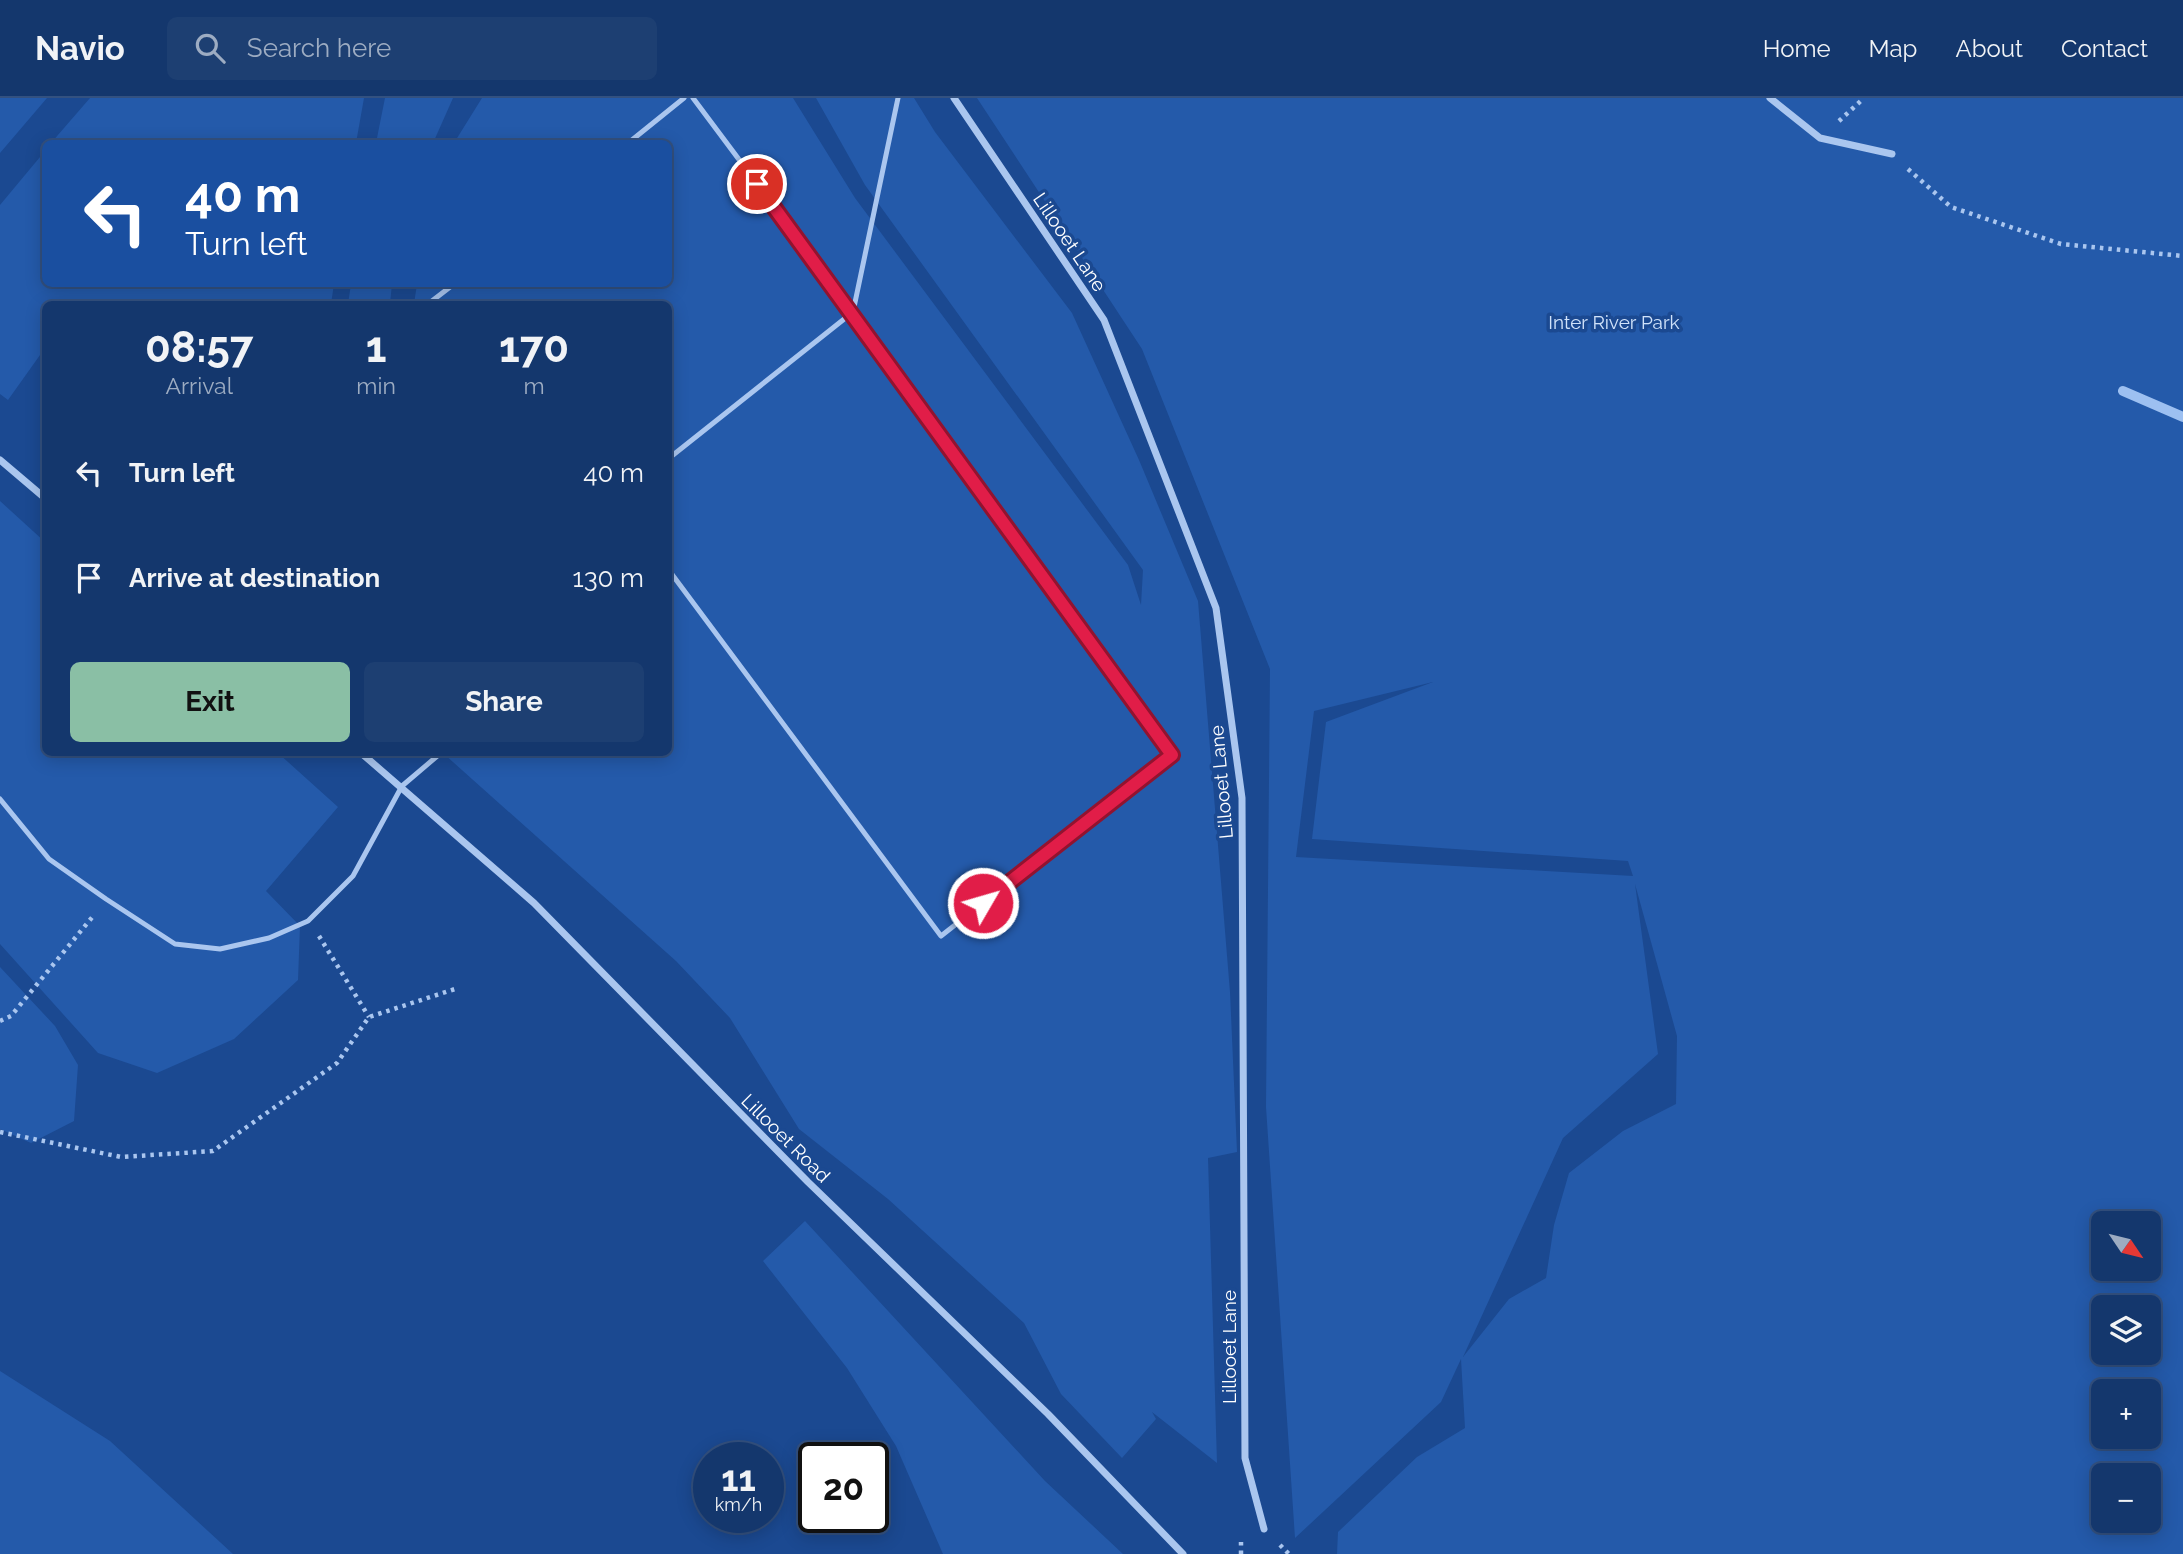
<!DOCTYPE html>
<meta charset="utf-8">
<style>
body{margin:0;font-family:Raleway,sans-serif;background:#1d3f72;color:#f1f3f6;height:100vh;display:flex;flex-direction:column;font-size:26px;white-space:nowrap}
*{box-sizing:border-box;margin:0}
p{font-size:23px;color:#9dacc2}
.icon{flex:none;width:38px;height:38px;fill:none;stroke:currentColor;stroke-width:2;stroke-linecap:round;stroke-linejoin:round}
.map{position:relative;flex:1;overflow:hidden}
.drawer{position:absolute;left:42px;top:203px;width:630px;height:455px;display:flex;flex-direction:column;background:#14376d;border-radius:10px;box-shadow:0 4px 18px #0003,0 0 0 2px #335180}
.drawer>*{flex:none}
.guide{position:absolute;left:42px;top:42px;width:630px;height:147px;border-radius:10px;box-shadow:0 4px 18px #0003,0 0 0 2px #335180;background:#1a4fa0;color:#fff;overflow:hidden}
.needle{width:46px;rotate:125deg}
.buttons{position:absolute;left:2091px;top:1113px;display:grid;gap:14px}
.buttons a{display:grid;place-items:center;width:70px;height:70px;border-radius:10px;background:#14376d;box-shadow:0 4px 18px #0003,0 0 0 2px #335180;font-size:35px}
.speed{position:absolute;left:693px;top:1344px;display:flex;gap:14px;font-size:35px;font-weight:700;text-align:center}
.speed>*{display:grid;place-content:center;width:91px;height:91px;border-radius:50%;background:#14376d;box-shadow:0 4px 18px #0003,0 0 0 2px #335180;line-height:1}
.speed small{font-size:18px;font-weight:400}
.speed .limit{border:4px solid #111;border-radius:10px;background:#fff;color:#111}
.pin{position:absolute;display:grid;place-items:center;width:60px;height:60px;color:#fff;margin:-30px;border:4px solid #fff;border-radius:50%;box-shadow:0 2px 7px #0007}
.me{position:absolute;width:77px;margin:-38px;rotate:52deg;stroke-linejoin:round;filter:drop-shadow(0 0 5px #0008)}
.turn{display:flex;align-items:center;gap:24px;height:147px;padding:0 28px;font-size:32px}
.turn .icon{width:91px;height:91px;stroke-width:2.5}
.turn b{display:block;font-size:49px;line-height:60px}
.eta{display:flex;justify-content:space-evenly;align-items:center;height:119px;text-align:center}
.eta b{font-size:42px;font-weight:700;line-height:49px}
.primary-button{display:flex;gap:14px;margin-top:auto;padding:14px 28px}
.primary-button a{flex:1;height:80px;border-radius:10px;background:#8abfa5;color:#111;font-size:28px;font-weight:700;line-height:80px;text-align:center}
.primary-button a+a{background:#1d3f72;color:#f1f3f6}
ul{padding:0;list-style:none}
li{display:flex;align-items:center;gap:21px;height:105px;padding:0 28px}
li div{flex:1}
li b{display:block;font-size:26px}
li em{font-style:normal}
header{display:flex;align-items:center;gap:42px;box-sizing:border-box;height:98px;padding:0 35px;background:#14376d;border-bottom:2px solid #335180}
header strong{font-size:33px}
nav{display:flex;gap:38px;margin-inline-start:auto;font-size:24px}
.search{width:490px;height:63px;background:#1d3f72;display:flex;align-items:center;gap:18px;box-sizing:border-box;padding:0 24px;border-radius:10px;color:#9dacc2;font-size:26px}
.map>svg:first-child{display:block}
</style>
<header>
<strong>Navio</strong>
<div class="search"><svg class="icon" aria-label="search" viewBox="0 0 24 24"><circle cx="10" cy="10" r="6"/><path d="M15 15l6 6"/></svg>Search here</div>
<nav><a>Home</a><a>Map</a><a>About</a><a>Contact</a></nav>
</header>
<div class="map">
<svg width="2183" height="1456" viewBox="0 0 2183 1456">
<rect width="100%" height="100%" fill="#1b4991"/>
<!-- green -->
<path fill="#245aaa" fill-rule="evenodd" d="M0,0H47L0,55Z
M90,0H364L356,45H51Z
M385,0H453L433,45H376Z
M482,0H793L855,100L1128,467L1141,507L1143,472L865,87L816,0H914L935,34L1072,215L1139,362L1198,503L1230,894L1237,1054L1208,1060L1217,1365L1152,1314L1156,1321L1122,1360L1061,1296L1024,1225L888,1101L799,1031L730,920L676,863L444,656L668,654V206H414L417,186H668V46L454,45Z
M977,0H2183V1456H1337L1338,1434L1417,1359L1465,1330L1461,1261L1441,1304L1295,1440L1266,1009L1270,571L1142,251ZM1433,584L1326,624L1312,741L1628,763L1633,778L1296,759L1314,613ZM1635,786L1677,938L1676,1006L1623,1033L1569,1075L1554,1127L1546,1180L1509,1201L1463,1259L1563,1040L1658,956ZM2104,1125H2149V1171H2104ZM2104,1209H2149V1255H2104ZM2104,1293H2149V1339H2104ZM2104,1377H2149V1423H2104Z
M45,53L46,186H334L331,206H46L45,250L8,302L0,296V107Z
M351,186H392L390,206H348Z
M0,403L45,444L46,654L278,655L338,709L266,793L300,828L298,882L234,941L157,975L98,955L0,846Z
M0,869L55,928L78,967L74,1023L31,1045L0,1031Z
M805,1123L1045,1383L1123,1456H943L896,1348L847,1270L763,1163Z
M0,1273L110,1343L233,1456H0Z"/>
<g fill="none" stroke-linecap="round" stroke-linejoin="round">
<!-- stream -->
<path stroke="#9dc0f1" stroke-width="10" d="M2123,293L2183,319"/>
<!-- path -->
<path stroke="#aac6ef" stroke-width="4.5" stroke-dasharray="3.5 5" stroke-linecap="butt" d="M1839,23L1864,0
M1908,71L1951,109L2061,146L2183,158
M319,838L369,919
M0,923L11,918L94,817
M0,1034L121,1059L213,1053L337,965L369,919L455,891
M1280,1447L1289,1456
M1241,1456V1439"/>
<!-- lane -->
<path stroke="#aac6ef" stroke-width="5" d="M693,0L853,214L898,0
M627,46L684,0
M428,206L454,186
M668,361L853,214L1172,657L941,838L668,471
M0,701L49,761L106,801L175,846L220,851L269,840L308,823L353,778L402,688L442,654"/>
<!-- street -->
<path stroke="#aac6ef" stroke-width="7" d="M954,0L1104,222L1216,510L1242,700L1245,1360L1264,1431
M1770,0L1820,40L1892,56
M0,362L46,401
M360,654L534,805L808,1084L1048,1316L1183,1456"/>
</g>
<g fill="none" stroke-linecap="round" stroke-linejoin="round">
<defs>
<path id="route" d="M757,86L1172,657L983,805"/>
</defs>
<!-- route casing -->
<use href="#route" stroke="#92132f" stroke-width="18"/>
<!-- route -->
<use href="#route" stroke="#e11d48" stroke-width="12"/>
</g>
<g text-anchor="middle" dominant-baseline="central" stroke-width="7" stroke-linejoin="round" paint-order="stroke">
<!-- street labels -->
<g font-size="19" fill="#fff" stroke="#1b4991">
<text transform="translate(1070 144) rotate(56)">Lillooet Lane</text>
<text transform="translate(1221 684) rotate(-95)">Lillooet Lane</text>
<text transform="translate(786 1040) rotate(45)">Lillooet Road</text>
<text transform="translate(1229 1249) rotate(-90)">Lillooet Lane</text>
</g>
<!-- park labels -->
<g font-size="19" fill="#d0e2fa" stroke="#1b4991">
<text x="1614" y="224">Inter River Park</text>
</g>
</g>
</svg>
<div class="buttons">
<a><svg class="needle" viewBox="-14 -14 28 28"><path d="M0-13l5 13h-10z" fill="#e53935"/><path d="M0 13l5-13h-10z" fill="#9dacc2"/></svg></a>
<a><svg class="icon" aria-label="layers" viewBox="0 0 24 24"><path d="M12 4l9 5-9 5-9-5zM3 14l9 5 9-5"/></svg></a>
<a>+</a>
<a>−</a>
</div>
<div class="speed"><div>11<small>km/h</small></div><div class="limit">20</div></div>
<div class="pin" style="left:757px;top:86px;background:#d93025"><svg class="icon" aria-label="arrive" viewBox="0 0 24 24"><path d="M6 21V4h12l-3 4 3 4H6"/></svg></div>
<svg class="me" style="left:983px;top:805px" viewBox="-20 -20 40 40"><circle r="17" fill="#e11d48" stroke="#fff" stroke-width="3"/><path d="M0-11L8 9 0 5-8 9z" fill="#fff"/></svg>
<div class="guide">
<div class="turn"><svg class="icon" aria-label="left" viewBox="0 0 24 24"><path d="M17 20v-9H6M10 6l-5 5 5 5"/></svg><div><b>40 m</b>Turn left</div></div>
</div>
<section class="drawer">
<div class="eta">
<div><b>08:57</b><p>Arrival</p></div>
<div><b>1</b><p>min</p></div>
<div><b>170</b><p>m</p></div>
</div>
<ul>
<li><svg class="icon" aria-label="left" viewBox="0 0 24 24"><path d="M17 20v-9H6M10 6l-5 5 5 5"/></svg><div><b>Turn left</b></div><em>40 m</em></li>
<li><svg class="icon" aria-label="arrive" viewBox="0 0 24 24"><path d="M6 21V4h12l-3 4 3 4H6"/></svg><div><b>Arrive at destination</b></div><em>130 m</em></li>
</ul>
<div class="primary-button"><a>Exit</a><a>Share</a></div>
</section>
</div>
